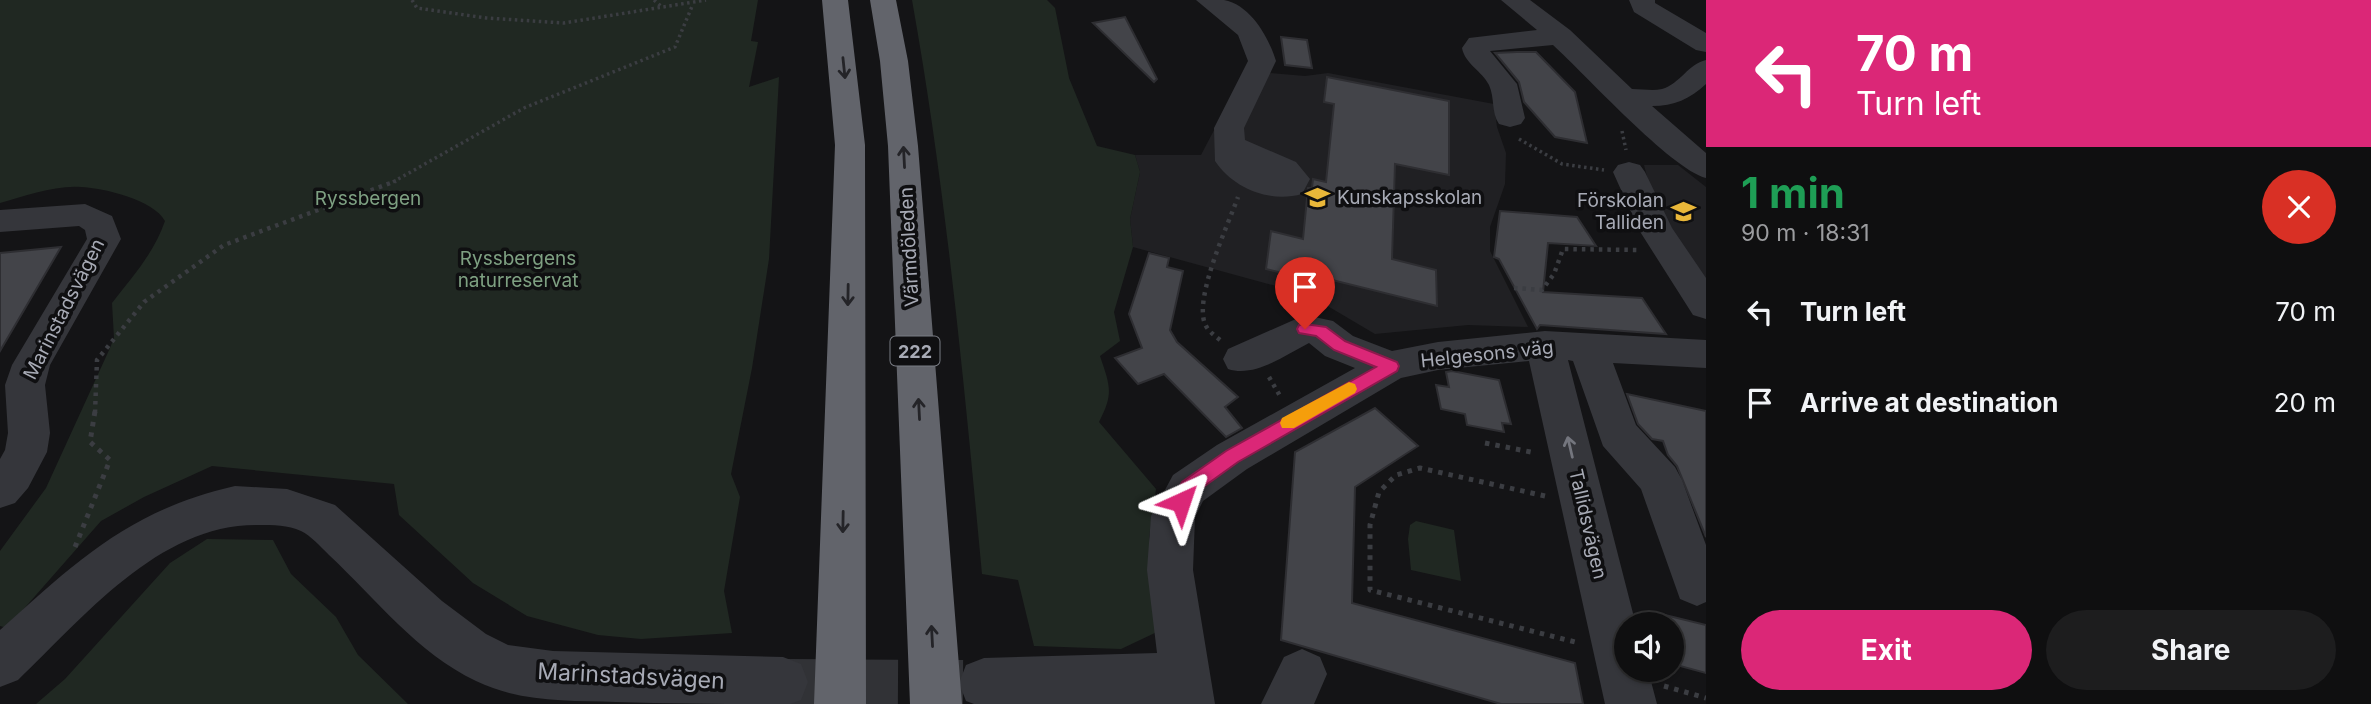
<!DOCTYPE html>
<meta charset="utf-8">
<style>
body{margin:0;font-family:Inter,sans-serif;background:#1d1d1e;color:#f1f3f6;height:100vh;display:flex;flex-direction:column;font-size:26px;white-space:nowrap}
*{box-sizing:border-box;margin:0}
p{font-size:23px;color:#9b9c9f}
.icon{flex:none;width:38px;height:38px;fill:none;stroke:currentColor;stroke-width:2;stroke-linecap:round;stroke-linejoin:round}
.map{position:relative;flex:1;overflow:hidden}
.side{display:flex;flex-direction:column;background:#0f0f10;width:665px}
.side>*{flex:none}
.banner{background:#db2777;color:#fff;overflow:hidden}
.tools{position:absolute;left:1614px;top:612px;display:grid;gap:14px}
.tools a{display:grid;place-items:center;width:70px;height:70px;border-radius:50%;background:#0f0f10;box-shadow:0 2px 5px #0004,0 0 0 2px #2f2f30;font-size:35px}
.pin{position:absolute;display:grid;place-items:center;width:60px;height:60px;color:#fff;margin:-72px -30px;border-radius:50% 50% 50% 0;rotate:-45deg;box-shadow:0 0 7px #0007}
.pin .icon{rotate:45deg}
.me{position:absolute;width:77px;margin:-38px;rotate:42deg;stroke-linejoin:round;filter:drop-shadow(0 0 5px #0008)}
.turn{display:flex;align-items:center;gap:24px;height:147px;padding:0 35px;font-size:32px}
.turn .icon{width:91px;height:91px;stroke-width:2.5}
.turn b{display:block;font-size:49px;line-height:60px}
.round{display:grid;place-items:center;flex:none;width:74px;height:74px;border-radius:37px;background:#1d1d1e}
.overview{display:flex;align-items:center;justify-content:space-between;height:119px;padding:0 35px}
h1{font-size:42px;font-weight:700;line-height:52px;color:#1e9e55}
.action{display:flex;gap:14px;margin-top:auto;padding:14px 35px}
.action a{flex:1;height:80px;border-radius:42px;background:#db2777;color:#fff;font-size:28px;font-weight:700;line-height:80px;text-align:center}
.action a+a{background:#1d1d1e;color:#f1f3f6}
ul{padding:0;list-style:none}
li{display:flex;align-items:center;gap:21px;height:91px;padding:0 35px}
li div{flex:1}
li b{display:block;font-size:26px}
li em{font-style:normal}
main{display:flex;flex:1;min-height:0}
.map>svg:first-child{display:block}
</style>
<main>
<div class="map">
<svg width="1706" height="704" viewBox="0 0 1706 704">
<rect width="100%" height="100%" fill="#141416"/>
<!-- built -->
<path fill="#202023" d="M1245,71L1305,76L1328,73L1494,104L1497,127L1506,153L1505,184L1490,227V251L1528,327L1468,325L1375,334L1309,295L1133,247L1130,219L1140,172L1135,155H1201Z
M1644,165H1678L1706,187V282L1674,234L1649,184Z"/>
<!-- green -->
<path fill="#202822" d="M0,0H758L751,41L758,42L749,87L779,77L769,259L752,368L731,474L740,497L724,591L732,633L641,639L598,635L527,616L473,583L399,515L394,484L212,466L144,497L101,521L7,628L0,626V551L46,488L110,348L114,338L112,303C133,276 154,253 165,221C154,200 104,188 81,187C55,185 25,196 0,203Z
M912,0H1047L1055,8L1069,78L1097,146L1135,155L1140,172L1130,219L1133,247L1114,312L1120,341L1100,356C1110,386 1114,393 1099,422L1156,489L1149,537L1159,631L1121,649L1034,646L1018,580L982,574C964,382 946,190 912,0Z
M1416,521L1454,530L1461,581L1411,570L1408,539L1410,525Z
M207,539L273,540L291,574L336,617L358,655L408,704H36L65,679L170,563Z"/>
<!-- building -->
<path fill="#434449" stroke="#2e2e32" stroke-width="2" d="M1125,17L1157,79L1154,82L1093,23Z
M1281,37L1307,40L1312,68L1285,65Z
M1517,52H1536L1575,92L1587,143L1555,137L1524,102L1519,82L1495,53Z
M1327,77L1449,101V175L1395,164L1392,259L1436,270L1437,306L1312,275V280L1266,269L1271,231L1303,239L1308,188H1312L1313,179L1326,182L1334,104L1324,102Z
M1500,211L1577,217L1596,246L1548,243L1543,292L1642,298L1666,334L1540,325L1537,329L1499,259L1494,257Z
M61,247L0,351V253Z
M1149,253L1169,258L1167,267L1183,271L1170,330L1177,342L1238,397L1225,407L1242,428L1226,437L1164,374L1138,384L1115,358L1142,348L1129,314Z
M1452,371L1499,380L1511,424L1502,423L1504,432L1467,425L1465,414L1441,409L1436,385L1449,387L1446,372Z
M1627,394L1706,411V537L1677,466L1668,455L1663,441L1652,439L1638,424Z
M1375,408L1418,446L1355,487L1352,603L1575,663L1583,704H1501L1281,640L1295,452Z
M1665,615L1706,625V673L1680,666L1671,636V625H1668Z"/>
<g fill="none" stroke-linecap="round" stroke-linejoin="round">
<!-- minor-tunnel -->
<path stroke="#313236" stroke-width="46" stroke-dasharray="46 23" stroke-linecap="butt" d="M783,682L963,683"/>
<!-- path-far2 -->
<path stroke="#3b3d42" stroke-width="3.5" stroke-dasharray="2.5 3.5" stroke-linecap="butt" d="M412,0L417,8L486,18L564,23L706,0
M654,0L663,8
M1622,131L1626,150
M1519,139L1562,164L1604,170
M393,182L524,108L675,47L693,4"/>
<!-- path-far1 -->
<path stroke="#3b3d42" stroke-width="4.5" stroke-dasharray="3.5 5" stroke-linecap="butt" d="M1514,288L1542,290L1554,274L1563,249L1639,250
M1220,340C1214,335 1208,331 1205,324C1194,297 1228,225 1238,197
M1269,377L1280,396
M95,413L97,360L144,302L224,245L396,181"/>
<!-- path -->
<path stroke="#3b3d42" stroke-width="5" stroke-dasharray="4.5 6" stroke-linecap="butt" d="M1485,443L1536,453
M1545,496L1420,468L1396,475L1379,492L1370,525V590L1579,643
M75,547L110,460L90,442L95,411
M1664,686L1706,698"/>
<!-- minor -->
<path fill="#35363b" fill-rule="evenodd" d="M1196,0C1205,0 1216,0 1224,0C1251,5 1269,38 1276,61L1244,128L1245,140L1296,162L1310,179L1302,194C1270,203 1234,189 1215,161L1214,128L1248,61L1238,35Z
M1501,0H1530L1570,30L1632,89C1642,89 1653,91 1662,89C1680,84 1688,64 1706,60V84C1690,99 1674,106 1652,106L1706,153V178C1671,169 1585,74 1553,45L1490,51L1517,84L1525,118L1521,124L1510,127L1499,124C1491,112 1495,98 1489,85C1482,71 1465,64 1462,48L1469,38L1537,30Z
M1629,0H1655V3L1706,33V52L1696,50L1634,12Z
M1629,162L1640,165L1645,172L1672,228L1706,278V319L1693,315L1639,230L1613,172L1618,165Z
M85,204L112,216L121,239L50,365L45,385L50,433L47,452L28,488L15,503L0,508V459L5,450L8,433L5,385L12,365L87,239L85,230L79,226L0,232V210Z
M1305,315L1333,321L1353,336L1392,351L1438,342L1545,331L1706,340V368L1613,363L1636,425L1675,467L1682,480L1706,545V602L1697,606L1680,599L1641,489L1603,446L1573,361L1568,360L1636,625H1626V670H1648L1657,704H1605L1529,361L1438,370L1401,378L1247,469L1203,501L1195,517L1193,570L1215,704H974L966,701L959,683L966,665L984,658L1157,653L1147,570L1151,516L1173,475L1217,445L1355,368L1325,356L1309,343C1285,355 1255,378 1228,369L1223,359L1228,349Z
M235,486L287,489L335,505L442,601L486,634L508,645L553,651L783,657L801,664L808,682L801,700L790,704C732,704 674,704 616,702C567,700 522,703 476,681C417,653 376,599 329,555C320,546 311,536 301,531C288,525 273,525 259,525C160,523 84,617 18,680L0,687V630C78,560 130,510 235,486Z
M1302,649L1320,657L1327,674L1314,704H1261L1284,657Z"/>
<!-- highway -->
<path fill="#62646b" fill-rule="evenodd" d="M822,0H848L865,145L866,704H814L835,145Z
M870,0H896L908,61L918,146L962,704H910L888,146L880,61Z"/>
</g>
<!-- one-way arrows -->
<defs><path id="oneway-shaft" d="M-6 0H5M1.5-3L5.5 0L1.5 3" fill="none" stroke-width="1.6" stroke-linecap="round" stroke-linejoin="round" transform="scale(1.75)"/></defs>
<g stroke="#242428">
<use href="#oneway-shaft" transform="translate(844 68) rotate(84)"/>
<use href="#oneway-shaft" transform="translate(904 157) rotate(-93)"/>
<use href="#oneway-shaft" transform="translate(848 295) rotate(91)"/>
<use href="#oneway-shaft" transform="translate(919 409) rotate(-93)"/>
<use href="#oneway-shaft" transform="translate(843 522) rotate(91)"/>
<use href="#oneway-shaft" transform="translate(932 636) rotate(-93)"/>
</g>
<use stroke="#74767e" href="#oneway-shaft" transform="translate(1570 447) rotate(-103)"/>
<!-- route -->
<path fill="#db2777" stroke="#8e194d" stroke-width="2" d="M1305,324L1326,327L1345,341L1397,362L1399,366L1397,371L1238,462L1195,493L1187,508L1181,510L1174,508L1172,502L1182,482L1226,451L1376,367L1334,350L1316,336L1299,333L1297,329L1299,325Z"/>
<!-- slow -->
<path fill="#f59e0b" d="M1349,382L1355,384L1357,389L1355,393L1294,428H1282L1280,423L1282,418Z"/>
<!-- icons -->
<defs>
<symbol id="school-bare" viewBox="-9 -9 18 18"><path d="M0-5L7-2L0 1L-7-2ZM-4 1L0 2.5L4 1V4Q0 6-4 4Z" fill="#e9b739" stroke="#0f0f11" stroke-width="2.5" paint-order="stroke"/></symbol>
</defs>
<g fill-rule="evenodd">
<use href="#school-bare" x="1300" y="180" width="35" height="35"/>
<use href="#school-bare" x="1666" y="194" width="35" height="35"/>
</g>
<g text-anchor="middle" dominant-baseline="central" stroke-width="7" stroke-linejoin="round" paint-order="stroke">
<!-- shield labels -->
<rect fill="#0f0f11" stroke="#797c84" stroke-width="2" x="890.5" y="336.5" width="49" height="29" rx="5"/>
<g font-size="18" font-weight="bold" fill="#a7aab5">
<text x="915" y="351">222</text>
</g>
<!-- poi labels -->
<g font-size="19" fill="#a7aab5" stroke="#0f0f11" text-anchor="start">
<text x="1337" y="197">Kunskapsskolan</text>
<text x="1664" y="200" text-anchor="end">Förskolan<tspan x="1664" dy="22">Talliden</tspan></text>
</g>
<!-- park labels -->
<g font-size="19" fill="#7ea082" stroke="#0f0f11">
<text x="368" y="198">Ryssbergen</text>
<text x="518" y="258">Ryssbergens<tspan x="518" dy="22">naturreservat</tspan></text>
</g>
<!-- street labels -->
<g font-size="19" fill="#a7aab5" stroke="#0f0f11">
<text transform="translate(909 247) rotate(-93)">Värmdöleden</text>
<text transform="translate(64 309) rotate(-63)">Marinstadsvägen</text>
<text transform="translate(1487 354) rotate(-6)">Helgesons väg</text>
<text transform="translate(1588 524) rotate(77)">Tallidsvägen</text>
</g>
<!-- near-street labels -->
<g font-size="23" fill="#a7aab5" stroke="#0f0f11">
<text transform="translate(631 676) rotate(3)">Marinstadsvägen</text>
</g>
</g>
</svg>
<div class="tools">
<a><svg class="icon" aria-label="sound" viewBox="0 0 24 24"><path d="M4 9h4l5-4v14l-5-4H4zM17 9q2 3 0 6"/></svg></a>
</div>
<div class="pin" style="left:1305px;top:329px;background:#d93025"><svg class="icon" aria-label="arrive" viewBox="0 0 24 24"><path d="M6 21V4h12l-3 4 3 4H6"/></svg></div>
<svg class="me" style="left:1181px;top:502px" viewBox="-20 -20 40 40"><path d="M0-17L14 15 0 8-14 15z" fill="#db2777" stroke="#fff" stroke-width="4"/></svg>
</div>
<section class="side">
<div class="banner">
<div class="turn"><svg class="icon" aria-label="left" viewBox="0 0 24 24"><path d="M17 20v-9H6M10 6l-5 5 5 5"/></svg><div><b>70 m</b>Turn left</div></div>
</div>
<div class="overview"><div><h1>1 min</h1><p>90 m · 18:31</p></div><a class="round" style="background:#d93025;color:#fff"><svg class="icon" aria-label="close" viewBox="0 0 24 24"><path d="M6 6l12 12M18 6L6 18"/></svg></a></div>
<ul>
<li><svg class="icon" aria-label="left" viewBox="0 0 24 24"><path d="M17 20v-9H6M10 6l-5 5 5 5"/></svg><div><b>Turn left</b></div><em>70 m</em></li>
<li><svg class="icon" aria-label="arrive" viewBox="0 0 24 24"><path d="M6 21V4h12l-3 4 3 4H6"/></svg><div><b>Arrive at destination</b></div><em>20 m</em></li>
</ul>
<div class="action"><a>Exit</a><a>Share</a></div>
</section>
</main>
